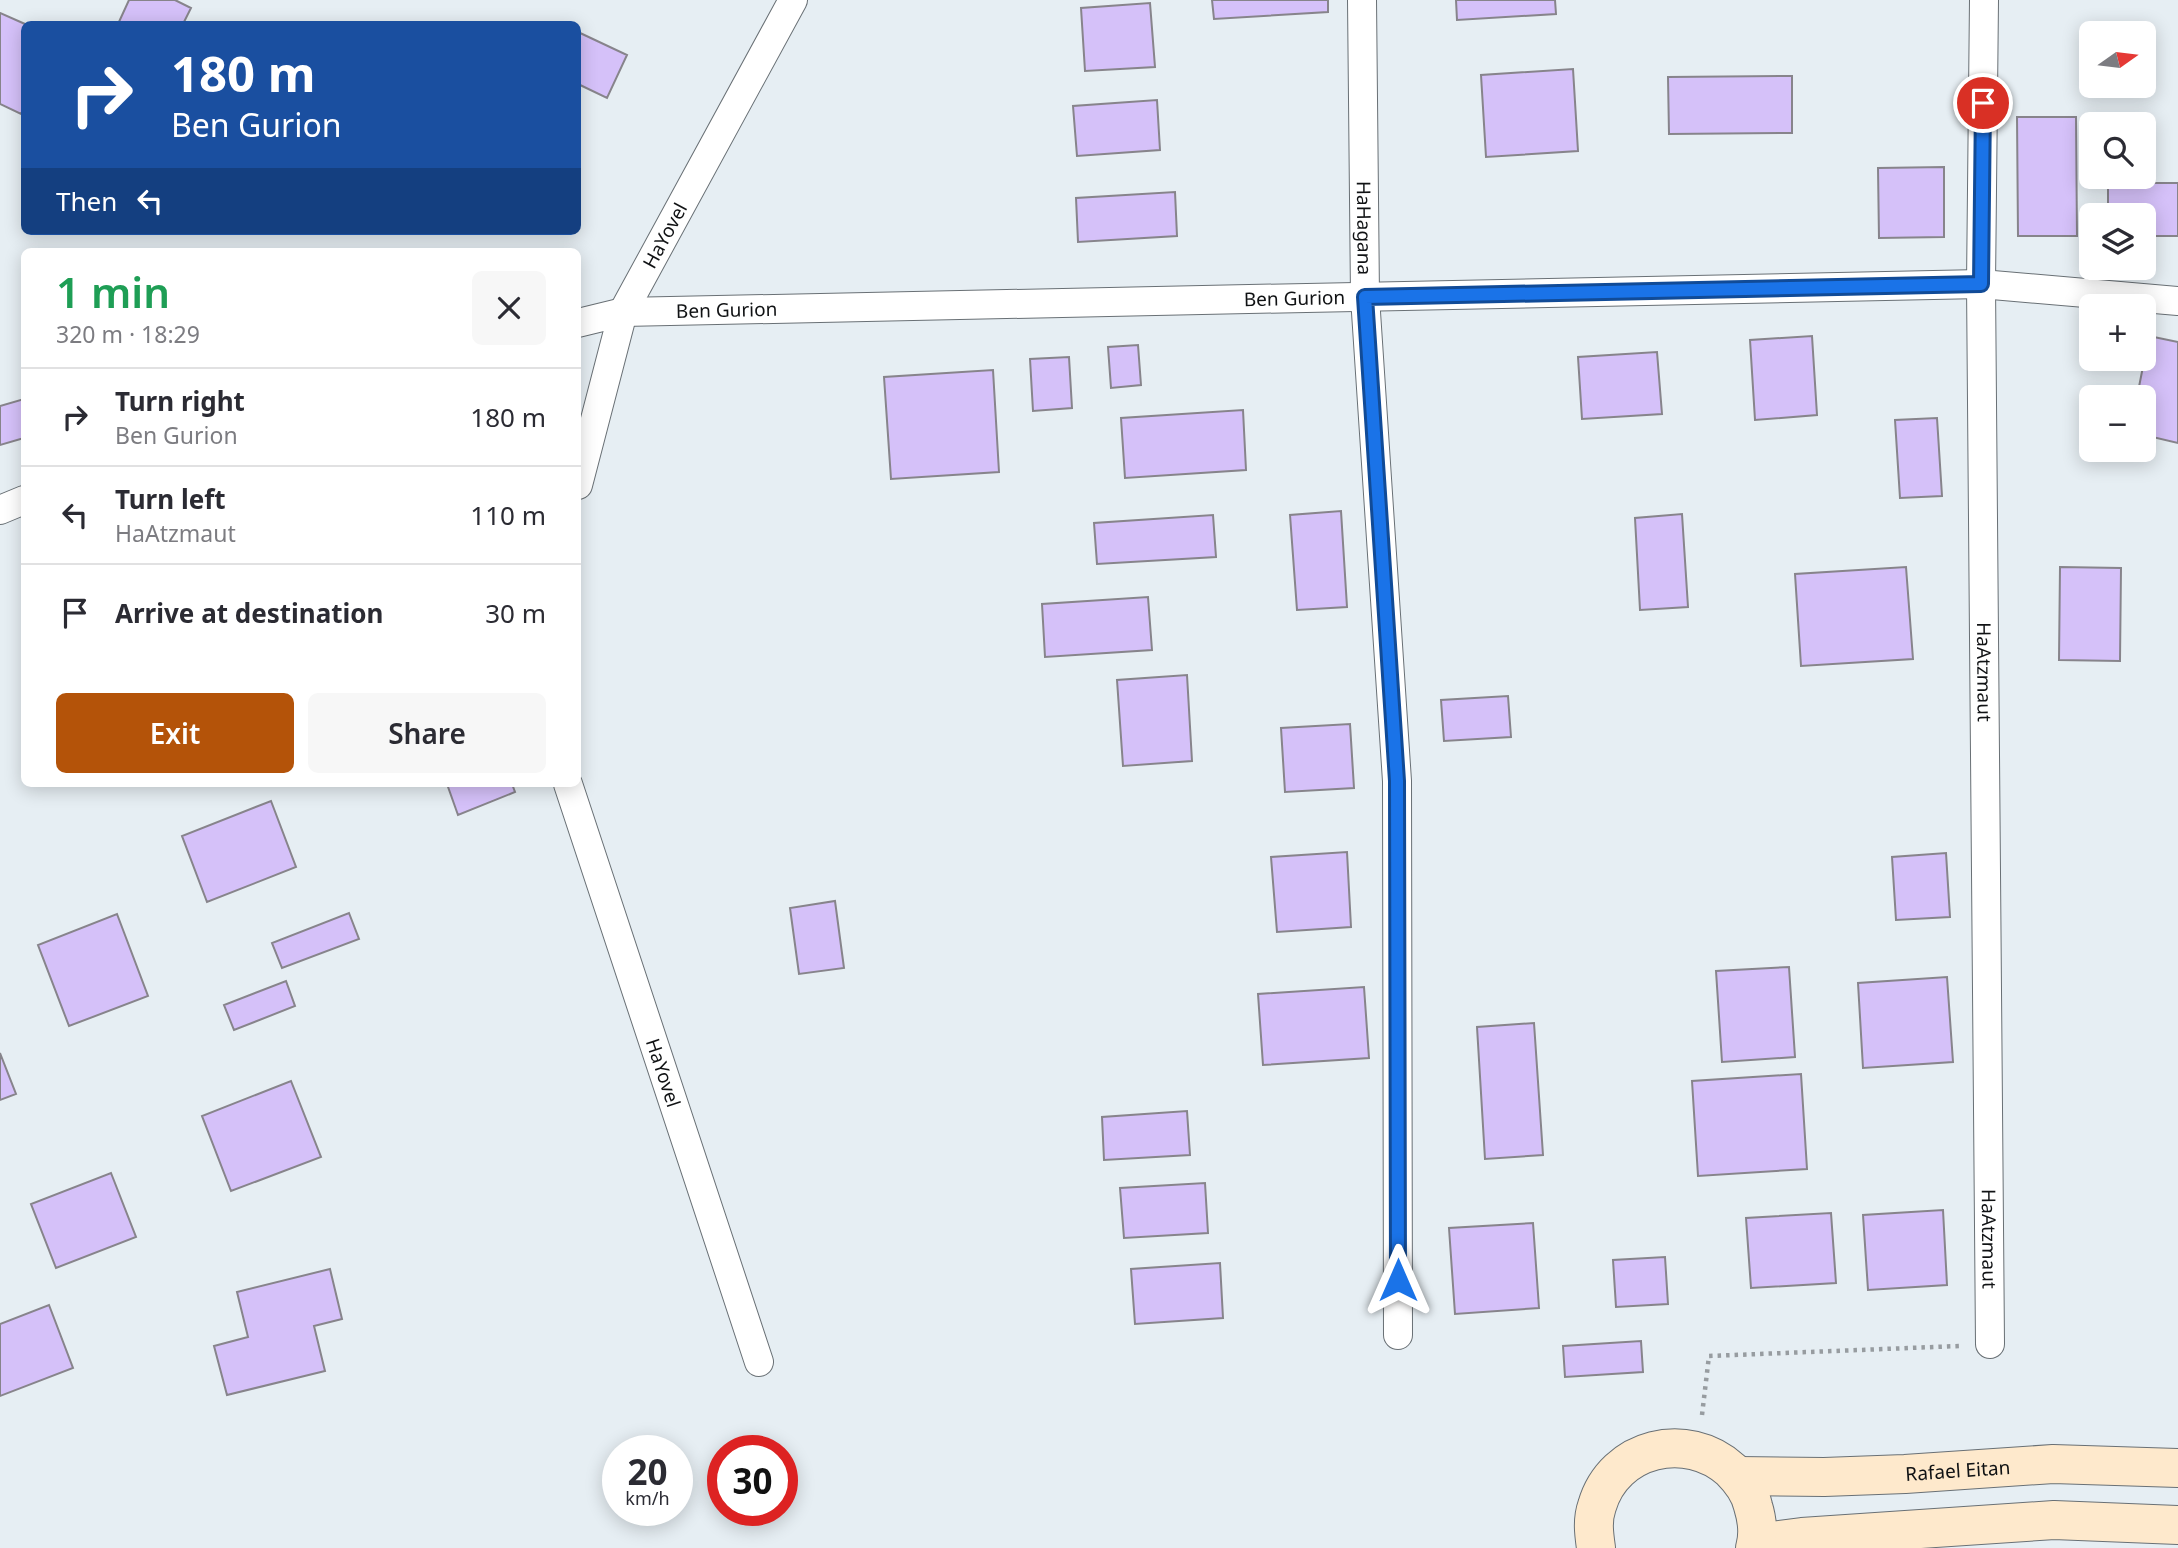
<!DOCTYPE html>
<meta charset="utf-8">
<style>
body{margin:0;font-family:"Noto Sans",sans-serif;background:#f7f7f7;color:#2b2b33;height:100vh;display:flex;flex-direction:column;font-size:26px;white-space:nowrap}
*{box-sizing:border-box;margin:0}
p{font-size:23px;color:#7c7c81}
.icon{flex:none;width:38px;height:38px;fill:none;stroke:currentColor;stroke-width:2;stroke-linecap:round;stroke-linejoin:round}
.map{position:relative;flex:1;overflow:hidden}
.details{position:absolute;left:21px;top:248px;width:560px;height:539px;display:flex;flex-direction:column;background:#fff;border-radius:10px;box-shadow:0 4px 18px #0003}
.details>*{flex:none}
.hud{position:absolute;left:21px;top:21px;width:560px;height:214px;border-radius:10px;box-shadow:0 4px 18px #0003;background:#1a4fa0;color:#fff;overflow:hidden}
.needle{width:46px;rotate:76deg}
.tools{position:absolute;left:2079px;top:21px;display:grid;gap:14px}
.tools a{display:grid;place-items:center;width:77px;height:77px;border-radius:10px;background:#fff;box-shadow:0 4px 18px #0003;font-size:35px}
.speed{position:absolute;left:602px;top:1435px;display:flex;gap:14px;font-size:35px;font-weight:700;text-align:center}
.speed>*{display:grid;place-content:center;width:91px;height:91px;border-radius:50%;background:#fff;box-shadow:0 4px 18px #0003;line-height:1}
.speed small{font-size:18px;font-weight:400}
.speed .limit{border:10px solid #d22;background:#fff;color:#111}
.pin{position:absolute;display:grid;place-items:center;width:60px;height:60px;color:#fff;margin:-30px;border:4px solid #fff;border-radius:50%;box-shadow:0 2px 7px #0007}
.me{position:absolute;width:77px;margin:-38px;rotate:0deg;stroke-linejoin:round;filter:drop-shadow(0 0 5px #0008)}
.turn{display:flex;align-items:center;gap:24px;height:147px;padding:0 35px;font-size:32px}
.turn .icon{width:91px;height:91px;stroke-width:2.5}
.turn b{display:block;font-size:49px;line-height:60px}
.then{display:flex;align-items:center;height:66px;padding:0 35px;background:#0003;gap:14px;font-size:26px}
.round{display:grid;place-items:center;flex:none;width:74px;height:74px;border-radius:10px;background:#f7f7f7}
.headline{display:flex;align-items:center;justify-content:space-between;height:119px;padding:0 35px}
h1{font-size:42px;font-weight:600;line-height:52px;color:#1e9e55}
.cta{display:flex;gap:14px;margin-top:auto;padding:14px 35px}
.cta a{flex:1;height:80px;border-radius:10px;background:#b45309;color:#fff;font-size:28px;font-weight:600;line-height:80px;text-align:center}
.cta a+a{background:#f7f7f7;color:#2b2b33}
ul{padding:0;list-style:none}
li{display:flex;align-items:center;gap:21px;height:98px;padding:0 35px;border-top:2px solid #e1e1e2}
li div{flex:1}
li b{display:block;font-size:26px}
li em{font-style:normal}
.map>svg:first-child{display:block}
</style>
<div class="map">
<svg width="2178" height="1548" viewBox="0 0 2178 1548">
<rect width="100%" height="100%" fill="#e6eef3"/>
<!-- building -->
<path fill="#d5c1f9" stroke="#87848b" stroke-width="2" d="M129,0H175L191,8L183,24H118Z
M1212,0H1328V12L1214,19Z
M1456,0H1555L1556,14L1457,20Z
M1150,3L1155,67L1085,71L1081,8Z
M0,13L25,24L24,108L21,114L0,104Z
M578,32L627,55L607,98L578,84Z
M1573,69L1578,151L1486,157L1481,75Z
M1792,76V133L1669,134L1668,77Z
M1157,100L1160,150L1077,156L1073,106Z
M2017,117H2076L2077,236H2018Z
M1944,167V237L1879,238L1878,168Z
M2108,183H2178V236H2144V215H2108Z
M1175,192L1177,236L1078,242L1076,198Z
M1812,336L1817,415L1755,420L1750,340Z
M2149,336L2178,342V443L2144,435V397H2137Z
M1138,345L1141,385L1111,388L1108,347Z
M1657,352L1662,414L1582,419L1578,357Z
M1069,357L1072,408L1033,411L1030,359Z
M993,370L999,472L891,479L884,377Z
M24,399V438L0,445V406Z
M1243,410L1246,470L1125,478L1121,418Z
M1937,418L1942,496L1900,498L1895,420Z
M1341,511L1347,607L1297,610L1290,515Z
M1682,514L1688,607L1640,610L1635,518Z
M1213,515L1216,557L1097,564L1094,523Z
M1906,567L1913,659L1801,666L1795,574Z
M2060,567L2121,568L2120,661L2059,660Z
M1148,597L1152,650L1045,657L1042,604Z
M1187,675L1192,761L1123,766L1117,680Z
M1508,696L1511,737L1444,741L1441,700Z
M1350,724L1354,788L1285,792L1281,728Z
M447,784H512L515,792L458,815Z
M271,801L296,867L207,902L182,836Z
M1347,852L1351,927L1277,932L1271,857Z
M1946,853L1950,917L1896,920L1892,857Z
M835,901L844,968L799,974L790,908Z
M349,913L359,939L282,968L272,943Z
M117,914L148,996L69,1026L38,945Z
M1789,967L1795,1057L1722,1062L1716,971Z
M1947,977L1953,1062L1863,1068L1858,983Z
M286,981L295,1006L234,1030L224,1005Z
M1364,987L1369,1058L1263,1065L1258,994Z
M1534,1023L1543,1155L1485,1159L1477,1027Z
M0,1053L16,1094L0,1100Z
M1801,1074L1807,1169L1698,1176L1692,1081Z
M291,1081L321,1157L231,1191L202,1116Z
M1187,1111L1190,1155L1104,1160L1102,1117Z
M111,1173L136,1237L56,1268L31,1204Z
M1205,1183L1208,1233L1124,1238L1120,1188Z
M1943,1210L1947,1285L1868,1290L1863,1215Z
M1831,1213L1836,1283L1751,1288L1746,1218Z
M1533,1223L1539,1308L1455,1314L1449,1228Z
M1665,1257L1668,1304L1616,1307L1613,1260Z
M1220,1263L1223,1318L1135,1324L1131,1269Z
M330,1269L342,1319L314,1326L325,1371L227,1395L214,1346L248,1337L237,1292Z
M49,1305L73,1368L0,1396V1324Z
M1641,1341L1643,1372L1565,1377L1563,1346Z"/>
<g fill="none" stroke-linecap="round" stroke-linejoin="round">
<defs>
<g id="street">
<path id="s1" d="M1362,0L1365,297L1397,781L1398,1335"/>
<path id="s2" d="M1984,0L1981,284L1990,1344"/>
<path id="s3" d="M578,323L623,312L1981,284L2178,301"/>
<path id="s4" d="M578,485L623,312L793,0"/>
<path d="M0,510L24,500"/>
<path id="s5" d="M568,784L759,1362"/>
</g>
<g id="secondary">
<path id="s6" d="M1738,1476L1824,1477L1905,1474L2053,1464L2178,1468"/>
<path d="M1757,1543L1802,1537L2054,1520L2178,1525"/>
<path d="M1596,1548C1594,1534 1592,1520 1597,1506C1614,1447 1687,1430 1731,1470C1741,1480 1750,1492 1753,1506C1757,1519 1759,1534 1755,1548"/>
</g>
</defs>
<!-- street casing -->
<use href="#street" stroke="#697075" stroke-width="30"/>
<!-- secondary casing -->
<use href="#secondary" stroke="#697075" stroke-width="40"/>
<!-- path -->
<path stroke="#979ca0" stroke-width="4.5" stroke-dasharray="3.5 5" stroke-linecap="butt" d="M1702,1415L1709,1356L1959,1346"/>
<!-- street -->
<use href="#street" stroke="#fff" stroke-width="28"/>
<!-- secondary -->
<use href="#secondary" stroke="#fee9cc" stroke-width="38"/>
</g>
<g fill="none" stroke-linecap="round" stroke-linejoin="round">
<defs>
<path id="route" d="M1398,1280L1397,781L1365,297L1981,284L1983,103"/>
</defs>
<!-- route casing -->
<use href="#route" stroke="#114b97" stroke-width="18"/>
<!-- route -->
<use href="#route" stroke="#1a73e8" stroke-width="12"/>
</g>
<g text-anchor="middle" dominant-baseline="central" stroke-width="6" stroke-linejoin="round" paint-order="stroke">
<!-- street labels -->
<g font-size="19" fill="#101214" stroke="#e6eef3">
<text stroke="none"><textPath href="#s1" startOffset="228">HaHagana</textPath></text>
<text stroke="none"><textPath href="#s4" startOffset="266">HaYovel</textPath></text>
<text stroke="none"><textPath href="#s3" startOffset="718">Ben Gurion</textPath></text>
<text stroke="none"><textPath href="#s3" startOffset="150">Ben Gurion</textPath></text>
<text stroke="none"><textPath href="#s2" startOffset="672">HaAtzmaut</textPath></text>
<text stroke="none"><textPath href="#s5" startOffset="304">HaYovel</textPath></text>
<text stroke="none"><textPath href="#s2" startOffset="1239">HaAtzmaut</textPath></text>
<text stroke="none"><textPath href="#s6" startOffset="220">Rafael Eitan</textPath></text>
</g>
</g>
</svg>
<div class="tools">
<a><svg class="needle" viewBox="-14 -14 28 28"><path d="M0-13l5 13h-10z" fill="#e53935"/><path d="M0 13l5-13h-10z" fill="#7c7c81"/></svg></a>
<a><svg class="icon" aria-label="search" viewBox="0 0 24 24"><circle cx="10" cy="10" r="6"/><path d="M15 15l6 6"/></svg></a>
<a><svg class="icon" aria-label="layers" viewBox="0 0 24 24"><path d="M12 4l9 5-9 5-9-5zM3 14l9 5 9-5"/></svg></a>
<a>+</a>
<a>−</a>
</div>
<div class="speed"><div>20<small>km/h</small></div><div class="limit">30</div></div>
<div class="pin" style="left:1983px;top:103px;background:#d93025"><svg class="icon" aria-label="arrive" viewBox="0 0 24 24"><path d="M6 21V4h12l-3 4 3 4H6"/></svg></div>
<svg class="me" style="left:1398px;top:1280px" viewBox="-20 -20 40 40"><path d="M0-17L14 15 0 8-14 15z" fill="#1a73e8" stroke="#fff" stroke-width="4"/></svg>
<div class="hud">
<div class="turn"><svg class="icon" aria-label="right" viewBox="0 0 24 24"><path d="M7 20v-9h11M14 6l5 5-5 5"/></svg><div><b>180 m</b>Ben Gurion</div></div>
<div class="then">Then<svg class="icon" aria-label="left" viewBox="0 0 24 24"><path d="M17 20v-9H6M10 6l-5 5 5 5"/></svg></div>
</div>
<section class="details">
<div class="headline"><div><h1>1 min</h1><p>320 m · 18:29</p></div><a class="round"><svg class="icon" aria-label="close" viewBox="0 0 24 24"><path d="M6 6l12 12M18 6L6 18"/></svg></a></div>
<ul>
<li><svg class="icon" aria-label="right" viewBox="0 0 24 24"><path d="M7 20v-9h11M14 6l5 5-5 5"/></svg><div><b>Turn right</b><p>Ben Gurion</p></div><em>180 m</em></li>
<li><svg class="icon" aria-label="left" viewBox="0 0 24 24"><path d="M17 20v-9H6M10 6l-5 5 5 5"/></svg><div><b>Turn left</b><p>HaAtzmaut</p></div><em>110 m</em></li>
<li><svg class="icon" aria-label="arrive" viewBox="0 0 24 24"><path d="M6 21V4h12l-3 4 3 4H6"/></svg><div><b>Arrive at destination</b></div><em>30 m</em></li>
</ul>
<div class="cta"><a>Exit</a><a>Share</a></div>
</section>
</div>
